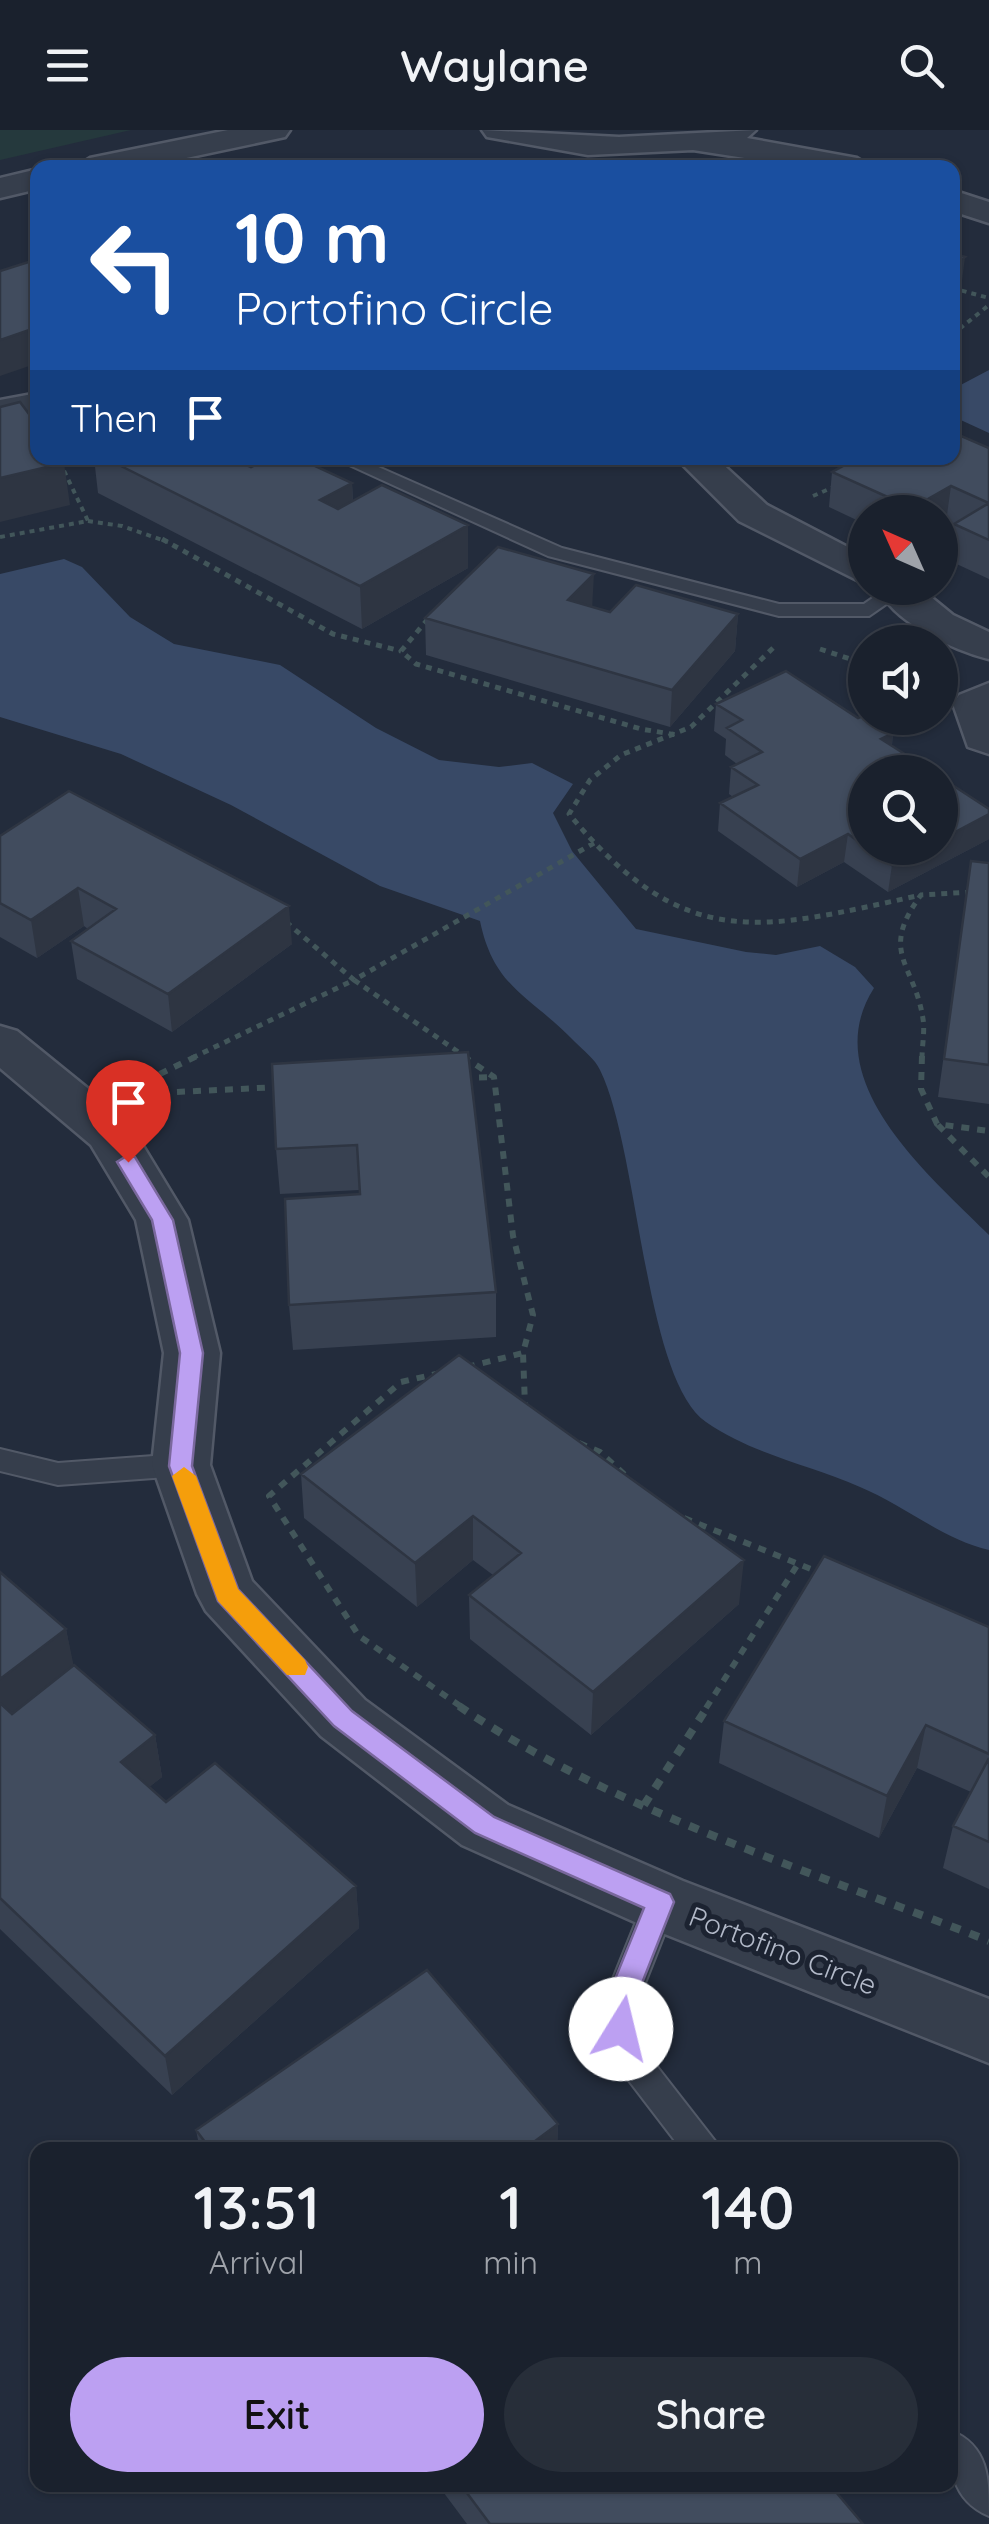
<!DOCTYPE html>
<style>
body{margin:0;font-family:Quicksand,sans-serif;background:#272e39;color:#f1f3f6;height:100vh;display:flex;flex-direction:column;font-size:38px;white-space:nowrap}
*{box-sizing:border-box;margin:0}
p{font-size:32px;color:#9fa3aa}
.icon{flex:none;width:55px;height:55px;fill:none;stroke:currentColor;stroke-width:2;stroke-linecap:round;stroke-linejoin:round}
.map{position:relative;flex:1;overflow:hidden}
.side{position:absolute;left:30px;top:2012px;width:928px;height:350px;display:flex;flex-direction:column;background:#1a212d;border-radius:20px;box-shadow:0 2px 8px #0004,0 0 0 2px #383e49}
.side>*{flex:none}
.top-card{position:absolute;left:30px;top:30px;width:930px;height:305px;border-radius:20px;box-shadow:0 2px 8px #0004,0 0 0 2px #383e49;background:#1a4fa0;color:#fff;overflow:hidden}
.needle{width:65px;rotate:315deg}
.tools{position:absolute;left:848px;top:365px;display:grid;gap:20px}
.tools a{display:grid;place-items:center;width:110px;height:110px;border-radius:50%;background:#1a212d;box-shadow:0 2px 8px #0004,0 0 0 2px #383e49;font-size:50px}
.pin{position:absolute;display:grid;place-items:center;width:85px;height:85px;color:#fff;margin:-102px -42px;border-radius:50% 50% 50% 0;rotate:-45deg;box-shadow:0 0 10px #0007}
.pin .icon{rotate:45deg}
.me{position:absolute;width:110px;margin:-55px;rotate:9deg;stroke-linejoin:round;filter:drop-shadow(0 0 8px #0008)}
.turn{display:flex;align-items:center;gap:35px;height:210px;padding:0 40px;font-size:45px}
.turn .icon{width:130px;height:130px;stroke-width:2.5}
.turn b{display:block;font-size:70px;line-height:85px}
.then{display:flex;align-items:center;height:95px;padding:0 40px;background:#0003;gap:20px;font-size:38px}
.eta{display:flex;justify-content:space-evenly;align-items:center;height:170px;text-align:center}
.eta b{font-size:60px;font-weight:600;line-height:70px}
.action{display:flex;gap:20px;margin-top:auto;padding:20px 40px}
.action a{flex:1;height:115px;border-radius:60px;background:#bca0f2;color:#111;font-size:40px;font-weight:600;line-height:115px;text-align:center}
.action a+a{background:#272e39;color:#f1f3f6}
header{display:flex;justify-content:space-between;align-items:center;height:130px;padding:0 40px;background:#1a212d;font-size:45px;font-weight:600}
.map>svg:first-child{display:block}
</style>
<header><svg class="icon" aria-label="menu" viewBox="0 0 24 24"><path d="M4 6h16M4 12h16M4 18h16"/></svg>Waylane<svg class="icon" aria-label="search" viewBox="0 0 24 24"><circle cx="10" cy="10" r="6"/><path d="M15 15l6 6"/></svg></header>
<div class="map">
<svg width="989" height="2394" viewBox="0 0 989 2394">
<rect width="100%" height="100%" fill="#232c3c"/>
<!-- green -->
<path fill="#25393d" d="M0,0H131L0,30Z"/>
<!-- water -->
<path fill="#384966" d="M989,240V303L952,286L953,259Z
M64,429L82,437L130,487L174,514L280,535L376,598L439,630L499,637L532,633L573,654L553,683L572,721L636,799L746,822L776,825L820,816L855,837L874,858C815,950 929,1045 989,1105V1420C944,1410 902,1374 860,1357C807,1334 754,1325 706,1292C644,1249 639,1019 600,940C595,929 583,920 575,912C531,866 494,859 480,791L380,756L231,675L121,624L0,587V444Z"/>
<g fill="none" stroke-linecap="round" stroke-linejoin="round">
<defs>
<path id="service" d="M334,328H358L562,418L779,474H864L887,458L908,459L869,486H779L548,426Z
M0,1319L58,1333L181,1324L191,1327L195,1335L191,1343L181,1346L58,1355L0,1341Z
M660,1757L672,1762L677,1772L636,1876L641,1916L722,2020H682L607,1922L602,1876L648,1762Z
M950,2300C989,2316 989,2348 989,2386C950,2369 950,2337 950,2300Z"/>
<path id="minor" d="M38,263V285L0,292V270Z
M676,328H716L767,375L865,426V454L739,391Z
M879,458H920L953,485L989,502V529C955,521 891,491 879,458Z
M989,553V624L968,617L953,574L959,565Z
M0,896L17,901L128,991L188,1090L220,1223L210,1335L252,1451L365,1570L508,1675L683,1751L989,1869V1933L637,1793L462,1715L321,1606L206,1481L197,1464L152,1335L164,1223L136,1090L91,1015L0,938Z"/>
<path id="tertiary" d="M228,0H290L285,7L139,38H74L90,28Z
M482,0L619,7L756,0L747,8L857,28L873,38H810L693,20L588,25L487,7Z
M38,39V59L0,68V48Z
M952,60L989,72V93L952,81Z"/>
</defs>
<!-- service casing -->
<use href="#service" stroke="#525967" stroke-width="4"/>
<!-- minor casing -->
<use href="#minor" stroke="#525967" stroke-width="5"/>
<!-- tertiary casing -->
<use href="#tertiary" stroke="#525967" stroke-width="5"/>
<!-- path-far3 -->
<path stroke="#42565a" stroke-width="4" stroke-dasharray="5 5" stroke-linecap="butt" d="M952,158L989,168
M952,205L989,175
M813,366L838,355
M88,391L122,396L168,412
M0,407L88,391L58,328"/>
<!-- path-far2 -->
<path stroke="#42565a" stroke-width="5" stroke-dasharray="6 6" stroke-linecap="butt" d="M162,409L333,504L401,521
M428,489L401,521L416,534L641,599L677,605
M773,518L691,597L621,625L590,650L569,684C686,825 761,800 921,765
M820,519L865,534
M286,792L354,850L594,713
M192,928L354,850L467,928
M922,928C922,916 925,901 923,889C915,834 878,823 921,765L989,761"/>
<!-- path-far1 -->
<path stroke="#42565a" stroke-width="6" stroke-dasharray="8 8" stroke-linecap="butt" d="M463,926L494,947L513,1106L533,1185L523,1223L525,1275
M922,926L921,959L937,994L989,1001
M463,948L494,947
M131,958L197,926
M177,962L280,957
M938,995L989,1047
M467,1237L523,1223
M440,1243L401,1252L269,1366L359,1506L463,1578
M579,1313L600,1322L626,1346
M684,1388L821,1443
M706,1578L798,1434"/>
<!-- path -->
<path stroke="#42565a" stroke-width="8" stroke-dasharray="10 10" stroke-linecap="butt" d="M459,1576C611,1680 817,1743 989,1811
M644,1675L708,1576"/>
<!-- service -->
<use href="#service" fill="#363e4c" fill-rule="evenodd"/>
<!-- minor -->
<use href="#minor" fill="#363e4c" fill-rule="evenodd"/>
<!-- tertiary -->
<use href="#tertiary" fill="#363e4c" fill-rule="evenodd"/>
</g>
<!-- wall -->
<path fill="#384151" d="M989,318V449L948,430L953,396L946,392L940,382H865V394L829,377L832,342Z
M94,328H298L352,353L353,371L468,395V438L362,499L98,363Z
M593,477L610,482L738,484L735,521L670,597L426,525L425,488Z
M716,574L858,588L893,603L892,615L865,642V718H940L989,679V709L888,762L844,732L797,757L718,701L720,673L733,667L729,664L731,637L737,634L725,625L726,609L714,601Z
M0,706L292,814L172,902L77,849L71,811L88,799L84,796L37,828L0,807Z
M971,731L989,733V974L938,967Z
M468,922L496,1162V1207L293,1220L289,1175L359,1064V1060L280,1064L276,1019Z
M459,1225L739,1474L591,1605L470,1509L469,1465L493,1445L473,1430L417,1477L304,1388L301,1344Z
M0,1442L66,1499L73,1536L155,1605L162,1647L149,1657L166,1672L356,1756L359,1798L172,1965L0,1799Z
M989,1497V1759L943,1738L953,1696L971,1662L917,1638L879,1708L719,1633L724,1591Z
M558,1994L557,2020H200L196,2000Z
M438,2355H830L863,2394H467Z"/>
<!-- shaded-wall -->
<path fill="#2e3542" d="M965,127L960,167L952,172V136Z
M38,197V233L0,246V210Z
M234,328H278L236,370Z
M64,333L70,375L0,392V348Z
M352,353L354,396L320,370Z
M951,356L946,392L940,395V382H912V378Z
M468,395V438L362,499L360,456Z
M594,444L592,480L568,470Z
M738,484L735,521L670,597L672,560Z
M893,603L890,630L881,609Z
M989,684V709L888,762L892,735L925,718H940V710Z
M848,704L844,732L797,757L800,729Z
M78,758L84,796L37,828L31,790Z
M289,776L292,814L172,902L168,864Z
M473,1386V1430L417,1477L415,1433Z
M744,1430L739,1474L591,1605L593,1562Z
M66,1499L75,1542L0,1599V1549Z
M926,1595L917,1638L879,1708L887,1666Z
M155,1605L162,1647L128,1674L121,1632Z
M356,1756L359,1798L172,1965L165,1926Z
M558,1994L557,2020H523Z"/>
<!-- building -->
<path fill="#414c5e" stroke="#2e3542" stroke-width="2.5" d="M952,123L965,127L952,136Z
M38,129V170L36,171L38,172V197L0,210V141Z
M20,272L38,296V328H61L64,333L0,348V277Z
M952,302L989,318V410L954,394L989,373L951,356L912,378L832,342L858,328H952Z
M105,328H234H232L251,337L270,328H298L352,353L320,370L338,379L382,355L468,395L360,456Z
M498,417L594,444L568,470L610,482L636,455L738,484L672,560L425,488Z
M786,541L858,588L865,585V588H870L893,603L881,609L933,642H865V716L848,704L800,729L720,673L758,655L731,637L762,622L727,598L742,590L716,574Z
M940,647L989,679V684L940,710Z
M69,661L289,776L168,864L71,811L116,779L78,758L31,790L0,773V706Z
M867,718H925L892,735Z
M971,731L989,733V935L944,929Z
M468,922L496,1162L289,1175L285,1069L360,1064L357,1015L276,1019L272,934Z
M459,1225L744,1430L593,1562L469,1465L521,1423L473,1386L415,1433L301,1344Z
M824,1426L989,1497V1624L926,1595L887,1666L724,1591Z
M0,1442L66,1499L0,1549Z
M74,1535L155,1605L121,1632L166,1672L215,1633L356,1756L165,1926L0,1768V1573L12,1584Z
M989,1628V1712L953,1696Z
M427,1840L558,1994L523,2020H211L196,2000Z
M461,2355H830L863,2394H490Z"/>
<!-- route -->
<path fill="#bca0f2" stroke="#7a689d" stroke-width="2.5" d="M128,1025L135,1027L173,1090L203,1223L192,1336L238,1459L352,1581L494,1687L670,1764L674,1772L633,1876L635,1899L631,1908L621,1912L611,1908L604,1876L644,1778L475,1703L334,1596L218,1471L169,1336L180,1223L152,1090L117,1032Z"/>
<!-- slow -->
<path fill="#f59e0b" d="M184,1337L196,1346L238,1459L305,1530L308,1537L305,1545H287L218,1471L172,1346Z"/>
<g text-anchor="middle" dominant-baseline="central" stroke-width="10" stroke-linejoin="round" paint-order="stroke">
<!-- street labels -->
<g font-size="28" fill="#b2b9c8" stroke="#1c2331">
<text transform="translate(783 1820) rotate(21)">Portofino Circle</text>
</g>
</g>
</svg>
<div class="tools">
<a><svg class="needle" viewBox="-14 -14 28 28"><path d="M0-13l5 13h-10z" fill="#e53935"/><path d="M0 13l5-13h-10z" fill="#9fa3aa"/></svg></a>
<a><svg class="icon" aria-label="sound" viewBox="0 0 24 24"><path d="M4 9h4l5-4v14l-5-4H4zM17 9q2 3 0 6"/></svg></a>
<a><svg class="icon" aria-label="search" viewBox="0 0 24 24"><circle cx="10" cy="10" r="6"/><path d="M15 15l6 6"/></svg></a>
</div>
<div class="pin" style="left:128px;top:1032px;background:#d93025"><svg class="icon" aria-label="arrive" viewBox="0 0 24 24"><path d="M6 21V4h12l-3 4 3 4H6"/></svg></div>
<svg class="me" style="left:621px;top:1899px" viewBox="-20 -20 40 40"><circle r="19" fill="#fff"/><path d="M0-13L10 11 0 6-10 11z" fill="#bca0f2"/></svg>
<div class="top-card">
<div class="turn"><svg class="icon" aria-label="left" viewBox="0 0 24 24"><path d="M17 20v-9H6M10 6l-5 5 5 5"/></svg><div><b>10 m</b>Portofino Circle</div></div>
<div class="then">Then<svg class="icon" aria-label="arrive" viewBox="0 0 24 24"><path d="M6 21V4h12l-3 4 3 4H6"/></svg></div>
</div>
<section class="side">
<div class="eta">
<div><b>13:51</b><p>Arrival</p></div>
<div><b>1</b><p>min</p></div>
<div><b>140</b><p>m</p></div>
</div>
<div class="action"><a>Exit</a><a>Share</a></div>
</section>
</div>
